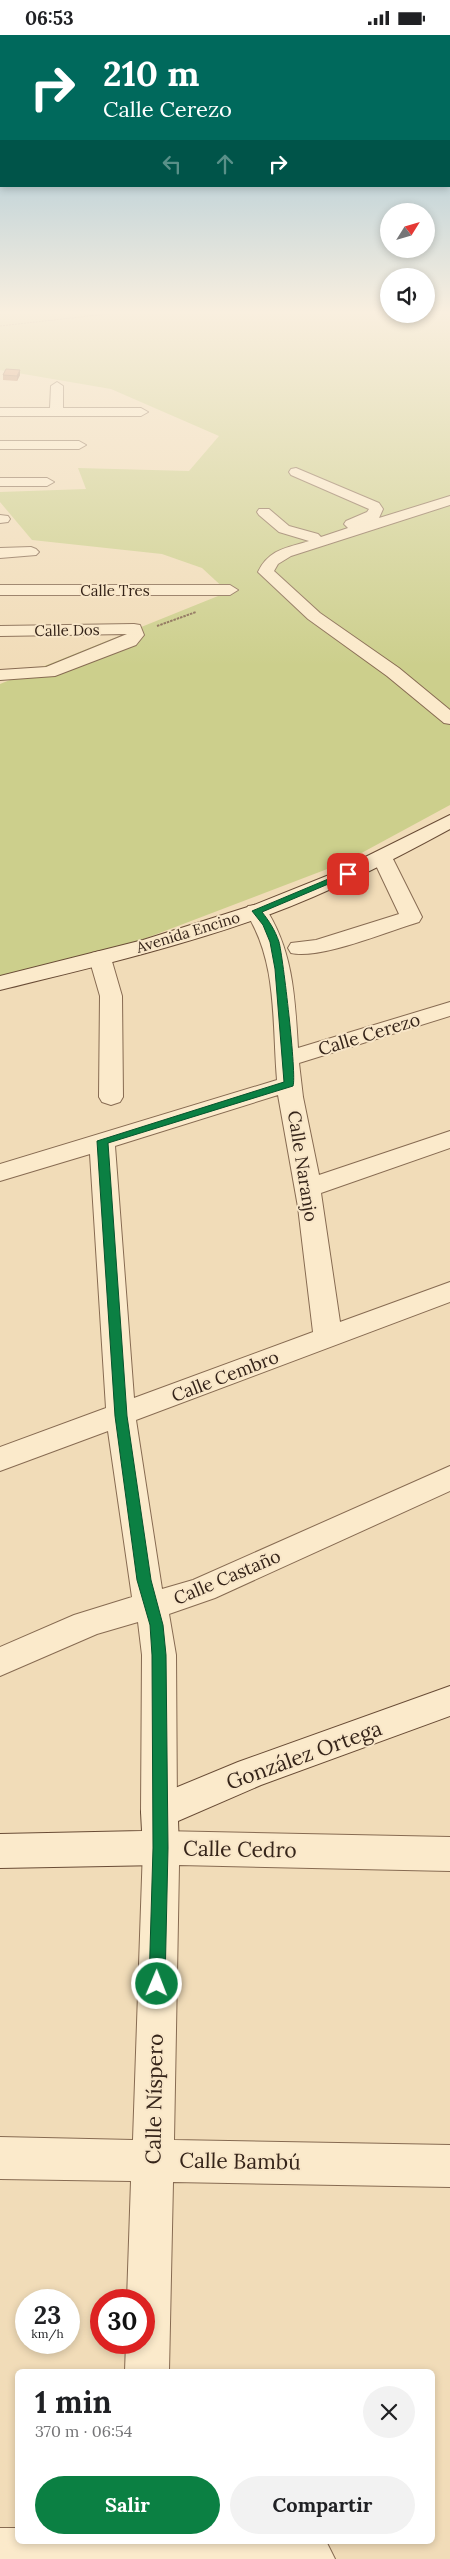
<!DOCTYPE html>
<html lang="es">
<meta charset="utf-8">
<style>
body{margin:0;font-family:Lora,serif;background:#f2f2f2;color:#202124;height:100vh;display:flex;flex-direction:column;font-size:19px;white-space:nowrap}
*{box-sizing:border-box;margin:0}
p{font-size:16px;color:#757577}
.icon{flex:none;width:28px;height:28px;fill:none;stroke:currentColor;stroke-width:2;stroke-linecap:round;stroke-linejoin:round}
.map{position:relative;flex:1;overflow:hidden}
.drawer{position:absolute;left:15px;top:2334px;width:420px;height:175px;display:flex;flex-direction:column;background:#fff;border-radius:8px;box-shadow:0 2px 8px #0003}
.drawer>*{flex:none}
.hud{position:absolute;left:0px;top:0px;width:450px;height:152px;box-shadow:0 2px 8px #0003;background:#00695c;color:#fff;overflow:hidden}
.needle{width:32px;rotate:53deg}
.fabs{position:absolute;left:380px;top:168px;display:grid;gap:10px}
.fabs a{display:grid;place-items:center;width:55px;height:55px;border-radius:50%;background:#fff;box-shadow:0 2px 8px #0003;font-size:25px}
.speed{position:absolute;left:15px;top:2254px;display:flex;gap:10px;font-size:25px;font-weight:700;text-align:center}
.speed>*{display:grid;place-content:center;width:65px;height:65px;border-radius:50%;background:#fff;box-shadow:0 2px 8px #0003;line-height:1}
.speed small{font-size:12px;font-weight:400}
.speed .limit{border:8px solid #d22;background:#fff;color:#111}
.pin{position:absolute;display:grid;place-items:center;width:42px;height:42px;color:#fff;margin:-21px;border-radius:10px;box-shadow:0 2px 8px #0006}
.me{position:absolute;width:55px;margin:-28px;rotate:1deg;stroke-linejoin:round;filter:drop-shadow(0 0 4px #0008)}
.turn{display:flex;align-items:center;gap:18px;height:105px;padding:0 20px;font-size:22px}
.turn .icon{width:65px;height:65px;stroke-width:2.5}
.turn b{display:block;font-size:35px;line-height:42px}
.lanes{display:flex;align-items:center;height:48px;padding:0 20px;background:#0003;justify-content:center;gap:25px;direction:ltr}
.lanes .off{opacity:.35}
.round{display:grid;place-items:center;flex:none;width:52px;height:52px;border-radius:26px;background:#f2f2f2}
.headline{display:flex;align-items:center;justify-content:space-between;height:85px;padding:0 20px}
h1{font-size:30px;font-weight:800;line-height:38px}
.action{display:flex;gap:10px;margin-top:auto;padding:10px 20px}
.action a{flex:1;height:58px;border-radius:30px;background:#0b8043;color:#fff;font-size:20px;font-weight:800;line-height:58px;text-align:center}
.action a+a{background:#f2f2f2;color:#202124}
.status{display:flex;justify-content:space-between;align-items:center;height:35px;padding:0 25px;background:#fff;direction:ltr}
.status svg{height:14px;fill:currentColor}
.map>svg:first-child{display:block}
</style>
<div class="status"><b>06:53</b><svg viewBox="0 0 49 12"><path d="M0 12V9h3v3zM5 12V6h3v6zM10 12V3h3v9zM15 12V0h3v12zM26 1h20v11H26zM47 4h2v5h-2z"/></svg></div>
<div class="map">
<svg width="450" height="2524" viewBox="0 0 450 2524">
<rect width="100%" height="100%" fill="#f1dcb8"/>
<!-- green -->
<path fill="#cccf8c" d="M0,278H450V770L343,828L86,926L0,942V649L228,557L202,533L162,519L32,505L0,467V457L86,454L78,433L189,436L219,401L111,354L0,335Z"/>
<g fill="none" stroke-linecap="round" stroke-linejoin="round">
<defs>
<path id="street" d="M57,347L63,351V373H141L148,377L141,381H0V373H50L51,351Z
M0,406H79L86,410L79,414H0Z
M296,433L379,468L383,474L379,483L450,461V470L291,521L278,529L274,536L320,578L399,633L450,675V689L444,688L387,641L308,584L258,537C269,514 287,513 309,506L279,497L259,480L257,477L259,474H269L289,491L318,499L321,502L348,493L344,489L346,486L367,477L369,474L291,440L289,437L291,434Z
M0,443H47L54,447L47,451H0Z
M0,480L8,481L10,484L8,487L0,488Z
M31,512L36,514L39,517L36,520L0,523V513Z
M0,550H230L238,555L230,560H0Z
M134,589L140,590L144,600L136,610L55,641L0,645V635L46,632L127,599L0,601V591Z
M382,816L389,818L392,822L422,882L419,887C388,896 320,925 291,918L288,913L291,908L316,905L399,879L372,822L375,818Z
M256,870L264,871C293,914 295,962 298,1013L450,967V981L299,1028L303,1062L319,1140L450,1096V1113L321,1158L340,1287L450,1247V1267L136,1385L162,1554L193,1545L450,1431V1456L215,1563L169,1579L176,1620L177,1777L172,1789L159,1794L146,1789L141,1777L142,1620L138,1587L97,1599L0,1641V1612L74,1580L132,1562L108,1396L0,1436V1412L106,1373L90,1119L0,1146V1129L277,1045C272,987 278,926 245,876L248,871ZM278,1060L298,1172L313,1297L134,1363L115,1111Z
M100,916L108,918L111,923L122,961L123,1062L120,1067L111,1070L102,1067L99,1062L100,961L89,923L92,918Z
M161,1796L450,1802V1836L179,1830L174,2105L450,2110V2152L173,2147L169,2336H125L126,2308H144V2265H127L131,2146L0,2144V2102L133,2105L143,1813L148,1801Z
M0,2493H18V2506H326L335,2524H0Z"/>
<path id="secondary" d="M450,780V794C391,826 331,857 268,880C180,912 90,933 0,955V941L143,905L254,870L329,840Z
M450,1651V1681L261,1750L178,1786L179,1813L174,1825L161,1830L0,1833V1799L142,1796L141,1777L146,1765L238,1727Z"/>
</defs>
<!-- street casing -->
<use href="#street" stroke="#876b52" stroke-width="2"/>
<!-- secondary casing -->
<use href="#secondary" stroke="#694c36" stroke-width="2"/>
<!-- path-far1 -->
<path stroke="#876b52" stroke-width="1" stroke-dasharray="2 1" stroke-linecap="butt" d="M0,291L116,278"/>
<!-- path -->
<path stroke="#876b52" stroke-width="2" stroke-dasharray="2.5 1" stroke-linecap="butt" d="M157,591L196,577"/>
<!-- street -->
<use href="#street" fill="#fbeacb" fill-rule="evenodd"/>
<!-- secondary -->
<use href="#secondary" fill="#fbeacb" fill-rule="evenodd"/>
</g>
<!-- wall -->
<path fill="#b57a5c" d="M3,340H20L17,346L3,345Z"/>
<!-- shaded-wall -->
<path fill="#93634b" d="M20,335V340L17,346V341Z"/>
<!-- building -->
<path fill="#d28e6b" stroke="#93634b" d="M6,334L20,335L17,341L3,340Z"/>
<!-- sky -->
<linearGradient id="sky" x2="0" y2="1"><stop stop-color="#8ab9d3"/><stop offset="0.44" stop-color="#f9efdf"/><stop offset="1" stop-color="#f9efdf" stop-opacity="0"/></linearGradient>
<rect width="450" height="631" fill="url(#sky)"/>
<!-- route -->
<path fill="#0b8043" stroke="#07532c" d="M345,837L352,839L262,877C269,886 275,895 279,907C283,922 297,1041 293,1051L108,1108L127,1381L151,1545L163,1590L166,1620L168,1813L165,1949L163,1955L157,1957L152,1955L149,1949L153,1813L152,1620L150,1590L137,1545L115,1381L97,1106L284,1047L275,934L270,907L263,890L252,876Z"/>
<g text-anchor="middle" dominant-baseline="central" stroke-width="4" stroke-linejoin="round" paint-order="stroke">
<!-- far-street labels -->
<g font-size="15" fill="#352419" stroke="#f8e6c8">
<text x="115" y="555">Calle Tres</text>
<text transform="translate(67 595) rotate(-1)">Calle Dos</text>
<text transform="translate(188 897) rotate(-17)">Avenida Encino</text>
</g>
<!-- street labels -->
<g font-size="18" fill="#352419" stroke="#f8e6c8">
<text transform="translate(369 999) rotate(-17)">Calle Cerezo</text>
<text transform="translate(303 1131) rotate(81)">Calle Naranjo</text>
<text transform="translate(225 1341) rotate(-21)">Calle Cembro</text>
<text transform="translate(227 1542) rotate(-23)">Calle Castaño</text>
</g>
<!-- near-street labels -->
<g font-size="21" fill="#352419" stroke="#f8e6c8">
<text transform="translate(304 1720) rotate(-20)">González Ortega</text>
<text transform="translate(240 1814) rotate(1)">Calle Cedro</text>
<text transform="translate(154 2064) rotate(-89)">Calle Níspero</text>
<text transform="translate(240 2126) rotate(1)">Calle Bambú</text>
</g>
</g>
</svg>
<div class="fabs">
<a><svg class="needle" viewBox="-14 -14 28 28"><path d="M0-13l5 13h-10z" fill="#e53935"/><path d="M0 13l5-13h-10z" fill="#757577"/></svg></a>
<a><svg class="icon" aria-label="sound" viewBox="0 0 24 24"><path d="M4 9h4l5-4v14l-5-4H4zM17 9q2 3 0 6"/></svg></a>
</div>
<div class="speed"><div>23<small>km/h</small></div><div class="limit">30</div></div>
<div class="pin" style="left:348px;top:839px;background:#d93025"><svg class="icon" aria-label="arrive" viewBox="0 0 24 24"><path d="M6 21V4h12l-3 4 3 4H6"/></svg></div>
<svg class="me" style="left:157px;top:1949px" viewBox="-20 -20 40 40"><circle r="17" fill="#0b8043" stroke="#fff" stroke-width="3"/><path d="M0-11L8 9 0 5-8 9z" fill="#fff"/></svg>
<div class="hud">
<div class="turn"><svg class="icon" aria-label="right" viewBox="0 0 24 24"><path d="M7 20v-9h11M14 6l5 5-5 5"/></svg><div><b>210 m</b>Calle Cerezo</div></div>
<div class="lanes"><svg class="icon off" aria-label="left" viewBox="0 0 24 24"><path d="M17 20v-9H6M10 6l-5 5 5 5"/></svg><svg class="icon off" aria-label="ahead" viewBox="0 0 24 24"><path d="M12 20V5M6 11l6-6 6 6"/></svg><svg class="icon" aria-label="right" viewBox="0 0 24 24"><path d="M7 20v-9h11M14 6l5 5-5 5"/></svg></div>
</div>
<section class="drawer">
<div class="headline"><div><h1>1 min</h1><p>370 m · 06:54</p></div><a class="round"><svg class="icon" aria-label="close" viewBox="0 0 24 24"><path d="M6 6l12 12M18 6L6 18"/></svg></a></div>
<div class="action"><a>Salir</a><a>Compartir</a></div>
</section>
</div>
